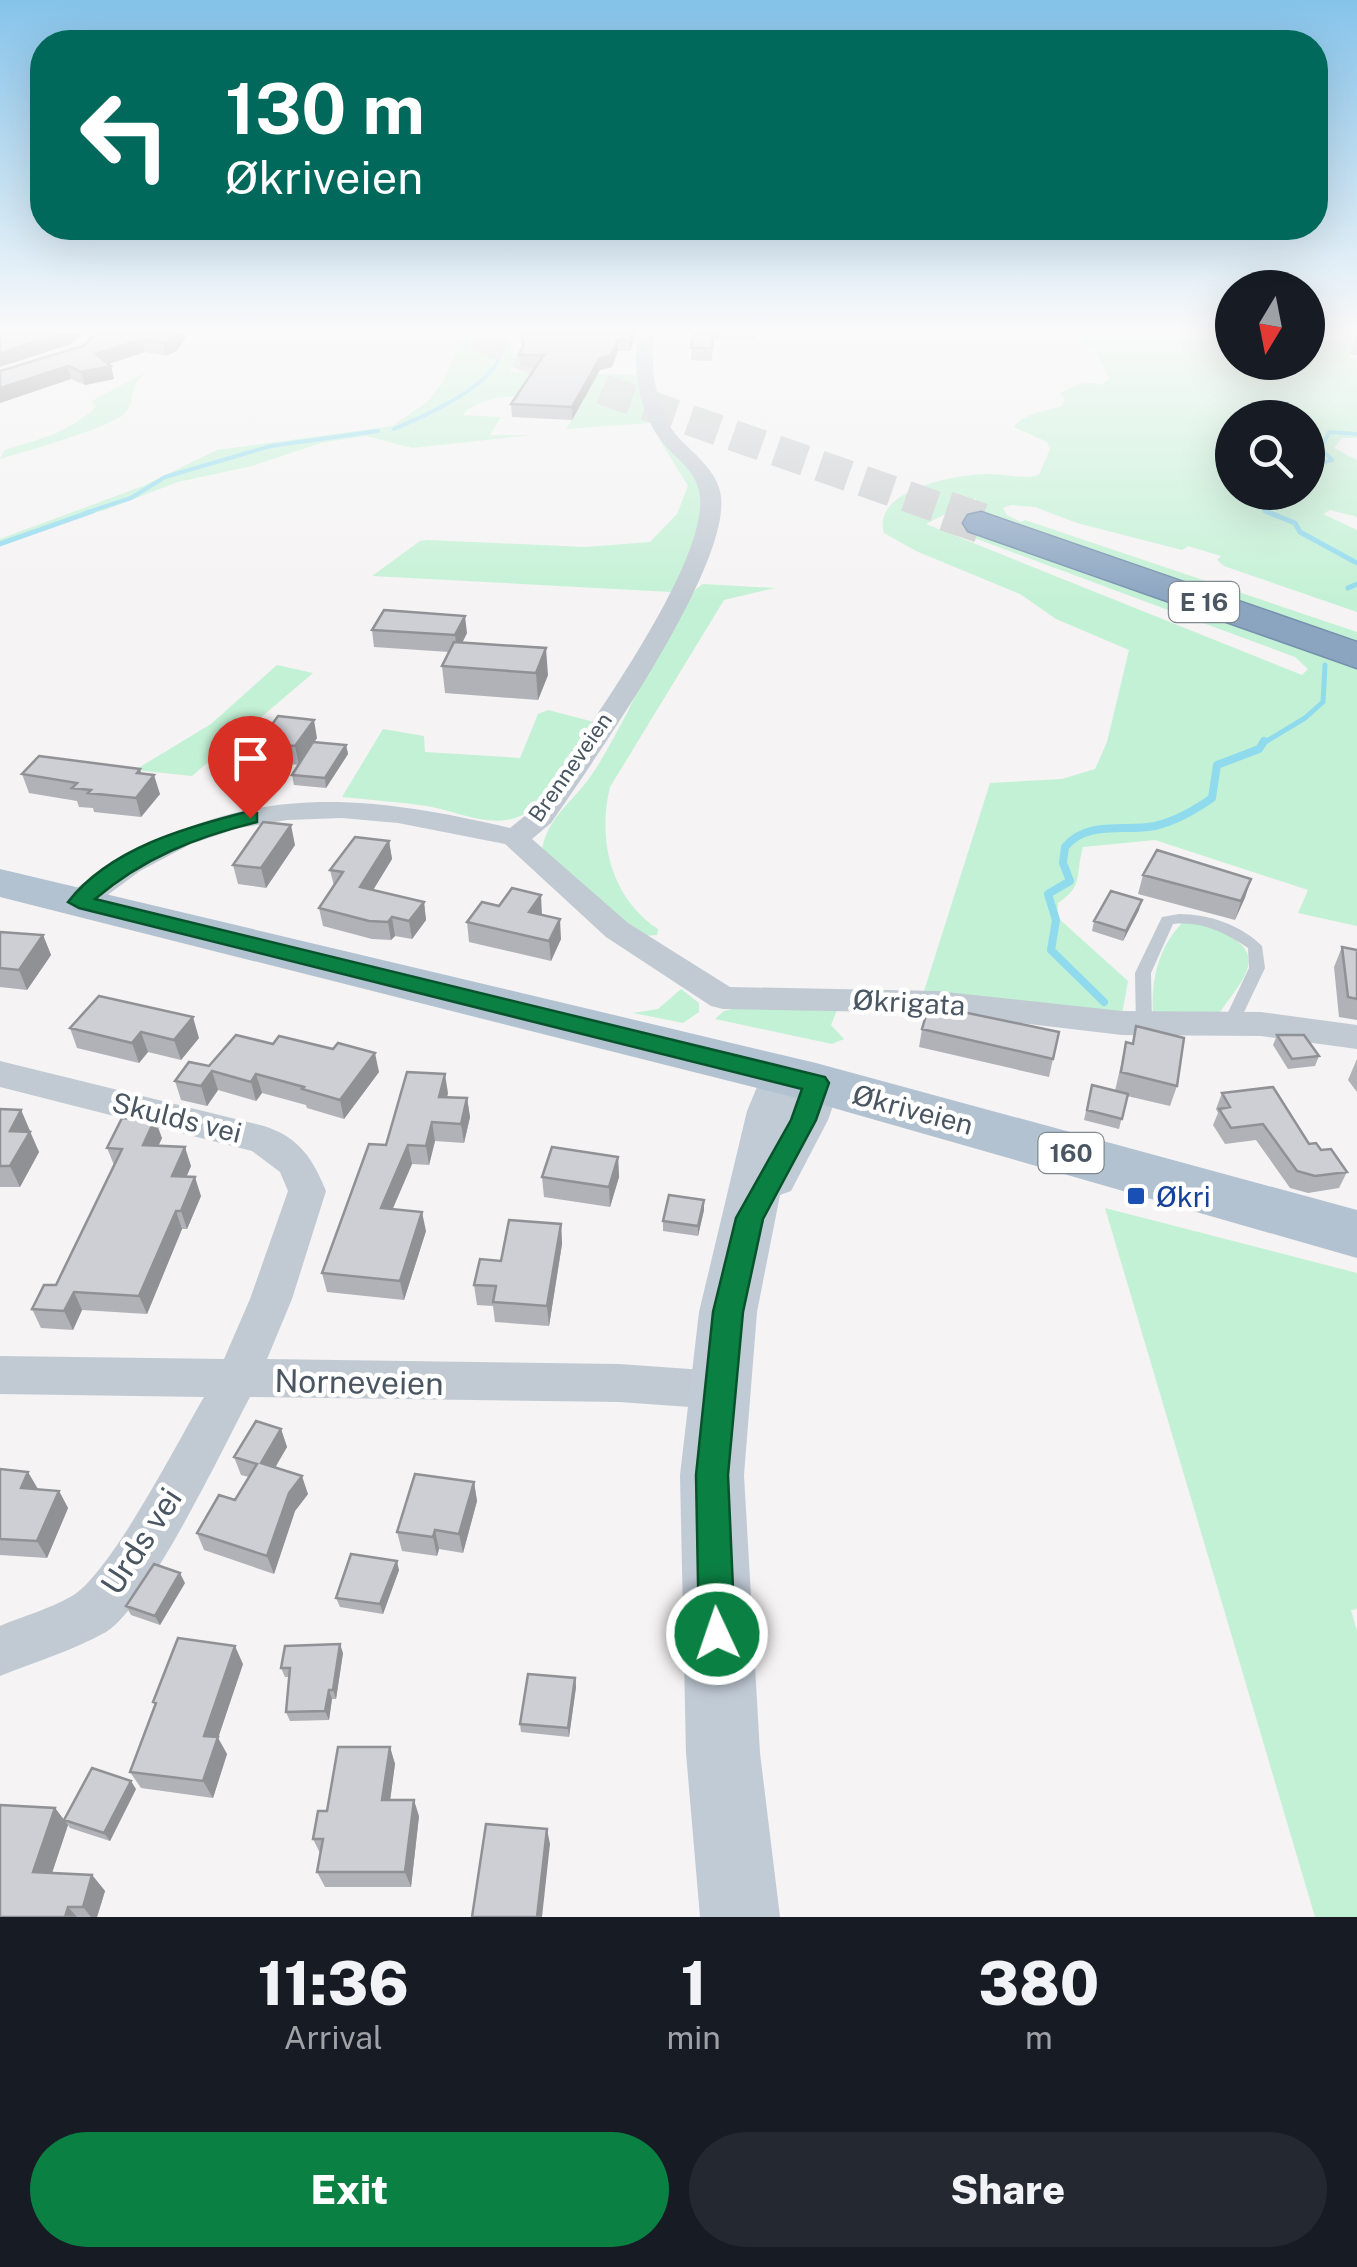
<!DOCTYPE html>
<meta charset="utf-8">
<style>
body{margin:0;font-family:"Public Sans",sans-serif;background:#242831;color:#f1f3f6;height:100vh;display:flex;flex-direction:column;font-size:38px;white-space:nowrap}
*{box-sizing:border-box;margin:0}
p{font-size:32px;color:#9ea1a6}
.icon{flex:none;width:55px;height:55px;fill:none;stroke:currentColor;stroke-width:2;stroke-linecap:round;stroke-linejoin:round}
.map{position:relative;height:1917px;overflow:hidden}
.side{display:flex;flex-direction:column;background:#171b24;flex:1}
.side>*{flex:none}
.banner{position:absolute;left:30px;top:30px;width:1298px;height:210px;border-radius:40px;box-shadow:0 10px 40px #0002;background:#00695c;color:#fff;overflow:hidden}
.needle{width:65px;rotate:190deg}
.tools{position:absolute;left:1215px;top:270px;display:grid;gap:20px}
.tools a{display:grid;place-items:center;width:110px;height:110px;border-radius:50%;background:#171b24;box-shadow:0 10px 40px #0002;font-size:50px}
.pin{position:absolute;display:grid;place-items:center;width:85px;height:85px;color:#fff;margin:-102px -42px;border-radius:50% 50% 50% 0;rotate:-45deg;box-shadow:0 0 10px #0007}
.pin .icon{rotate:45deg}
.me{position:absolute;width:110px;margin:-55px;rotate:357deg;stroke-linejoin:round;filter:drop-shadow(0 0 8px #0008)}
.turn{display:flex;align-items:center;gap:35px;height:210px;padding:0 30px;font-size:45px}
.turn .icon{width:130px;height:130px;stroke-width:2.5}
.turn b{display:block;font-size:70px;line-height:85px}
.eta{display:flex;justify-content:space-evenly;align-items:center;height:170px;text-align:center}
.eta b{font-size:60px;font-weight:800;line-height:70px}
.action{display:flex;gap:20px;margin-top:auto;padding:20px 30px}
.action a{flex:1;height:115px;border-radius:60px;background:#0b8043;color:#fff;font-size:40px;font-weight:800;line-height:115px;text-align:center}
.action a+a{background:#242831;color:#f1f3f6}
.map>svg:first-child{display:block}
</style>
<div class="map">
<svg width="1357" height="1917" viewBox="0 0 1357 1917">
<rect width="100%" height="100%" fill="#f5f3f3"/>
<!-- green -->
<path fill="#c3f1d5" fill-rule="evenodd" d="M472,334H508L515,359L510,372L641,375L650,423L566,429L578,409L571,398C535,398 489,388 462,415L501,417L490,435H532L412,448L366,436L321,443L252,466L178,482L105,510L35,529L0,546V539L143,486L217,450L392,426L426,403L443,382L460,340Z
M1060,334H1232V362H1308V339L1357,344L1349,357L1357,359V438H1342L1334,448L1357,460V517L1330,510L1323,514L1357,530V612L1224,566L1217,560L1221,556L1188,546L1182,550L1077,523L1035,507L1011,505L1003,508L1007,515L1021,522L1025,520L1357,632V649L1059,558L1147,594L1357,669V926L1298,913L1308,890L1155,840L1083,847C1075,875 1084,886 1058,903L1057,917L1128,981L1122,1014L924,991L990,783L1062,779L1095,769L1107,742L1129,650L1056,619L1020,594L916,551L884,533C871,490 954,475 985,474C1003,473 1023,480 1039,475L1050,449L1047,442L1014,427C1025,412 1045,412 1062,406L1065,399L1060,393C1076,386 1082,379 1100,385L1110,379L1094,348ZM1232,418H1308V492H1232ZM976,498V502L950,514L942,526L1295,657L1308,669L1302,675L926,524Z
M146,372C127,388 137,397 126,412C114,427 23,452 0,459L4,450C38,440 70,432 96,407L92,401Z
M659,439C673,451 696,468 702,486C712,517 684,565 672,592L372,576L420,541L428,540L585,547L650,542L677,514L688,486Z
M703,584L775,588L724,600L610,787C597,840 611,898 658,929L657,935L641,936L542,849C548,820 566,807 584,785C601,764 615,735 628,711C642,684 681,595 703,584Z
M277,665L313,673L192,776L135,770L211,724Z
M548,710L594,722C575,748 558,781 536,804C506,837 462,812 427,806C399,802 370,800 342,797L383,729L424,736L425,752L520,758L538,714Z
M1184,921C1202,923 1214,928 1229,936C1270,958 1237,985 1219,1014L1153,1013C1151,978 1159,946 1184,921Z
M681,989L699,1003V1012L683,1023L633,1013L658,1009Z
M749,1005L837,1010L831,1025L844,1039L832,1044L715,1019L724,1011Z
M1105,1208L1357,1273V1609L1351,1610L1357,1631V1917H1315Z"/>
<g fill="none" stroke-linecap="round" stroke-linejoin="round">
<!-- stream-far2 -->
<path stroke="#90daee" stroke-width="4" d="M394,429C427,415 515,378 502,334
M1308,466L1332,460L1321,449L1329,432L1357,434
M1266,492L1259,498L1269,513
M85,513L131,498L165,477L271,446L378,431"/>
<!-- stream-far1 -->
<path stroke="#90daee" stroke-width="5" d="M1265,511L1295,523L1300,532L1357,563
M0,544L93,511
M1348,588L1357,584
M1262,744L1305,718L1323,702L1325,665"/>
<!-- stream -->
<path stroke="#90daee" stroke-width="8" d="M1104,1002L1051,950L1056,920L1048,894L1070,881L1063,863L1065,847C1087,820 1125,832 1155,826C1176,821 1195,810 1212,798L1217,765L1259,749L1264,741"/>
<!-- highway-tunnel-far1 -->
<path stroke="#caccce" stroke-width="31" stroke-dasharray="31 15" stroke-linecap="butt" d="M476,334L607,391L954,513"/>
<!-- highway-tunnel -->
<path stroke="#caccce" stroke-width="40" stroke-dasharray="40 20" stroke-linecap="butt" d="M946,511L981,523"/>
<defs>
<path id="highway" d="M981,512L1357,642V668L968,531L963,523L968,515Z"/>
</defs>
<!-- highway casing -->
<use href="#highway" stroke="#7690ad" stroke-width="3"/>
<!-- lane -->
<path fill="#c1cad2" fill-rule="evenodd" d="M1179,914C1209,914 1241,925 1262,946L1265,968L1237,1027L1231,1028L1223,1023L1249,968L1248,948C1224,932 1202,921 1173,924L1151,973L1152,1025L1144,1030L1136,1025L1135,973L1162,917Z"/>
<!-- street -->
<path fill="#c1cad2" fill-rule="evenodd" d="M639,334H655C648,364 657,413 678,437C693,453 714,468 720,491C737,559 592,763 551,823L532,839L628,923L730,987L937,991L1122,1011L1261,1012L1357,1025V1049L1261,1036L1122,1035L937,1013L723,1009L711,1006L606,937L505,844L398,823L342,818L287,820L239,828L191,844L140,871L90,908H68L64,901L68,894C220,786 333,786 510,828L531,811C571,751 715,559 699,491C695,470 675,458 663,443C641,417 630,367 639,334Z
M0,1061L264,1126C299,1137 313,1159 326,1191L292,1299L267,1359L619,1364L718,1371L733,1376L740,1390L733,1404L718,1409L619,1402L250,1397C224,1446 147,1608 106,1632C74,1650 35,1662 0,1676V1626C23,1616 50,1609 72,1596C111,1573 178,1441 204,1397L0,1394V1356L224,1359L250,1299L288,1191L280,1172L252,1151L0,1087Z"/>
<!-- secondary -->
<path fill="#c1cbd6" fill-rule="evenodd" d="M784,1057L801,1063L805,1068L816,1065L834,1070L841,1083L828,1120L791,1191L780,1195L757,1312L744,1475L760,1753L780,1917H700L686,1753L680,1475L699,1312L747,1111L767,1063Z"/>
<!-- primary -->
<path fill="#b3c2d1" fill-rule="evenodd" d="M0,869L816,1063L1357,1210V1258L816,1103L0,897Z"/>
<!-- highway -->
<use href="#highway" fill="#8ba5c1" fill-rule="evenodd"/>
</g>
<!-- wall -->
<path fill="#b0b2b7" d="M188,334L177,351L166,356L145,352L108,364L111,366L114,379L85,385L71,379L0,403L83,346Z
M518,334H636L630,351H618L612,367L600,370L572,420L512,417L511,404L536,368L520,367L519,355L523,348Z
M693,334H755V339H713L712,361L691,360Z
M1357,334V355L1350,354Z
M372,630L467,633L462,643L548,675L538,700L445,693L442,666L449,652L374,647Z
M317,738L314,742L346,745L348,754L326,788L294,785L292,775L299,765L263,761L259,743Z
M141,773L160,794L141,817L94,812L93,808L79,807L77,801L29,793L22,774Z
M389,841L392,859L373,890L424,902L426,920L412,939L395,936L391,940L372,939L323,926L319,908L334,886L330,870Z
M295,845L266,888L238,884L233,865Z
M1143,875L1251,879L1235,920L1138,894Z
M1139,910L1123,941L1092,931L1094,921Z
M542,915L561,939L551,961L469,942L467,922Z
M0,932L43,935L51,955L27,990L0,987Z
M1342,947L1357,950V1020L1339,1017L1334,967Z
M99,996L199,1038L181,1060L148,1052L139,1063L77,1048L70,1028Z
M1136,1026L1177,1086L1170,1106L1127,1096L1119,1129L1084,1120L1092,1085L1115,1091L1126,1042L1132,1043Z
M922,1029L1059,1032L1049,1077L919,1047Z
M1277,1035L1319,1056L1315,1066L1288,1069L1273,1045Z
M1357,1059V1092L1348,1080Z
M209,1066L379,1072L344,1119L307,1108L306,1105L262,1093L256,1101L218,1090L207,1106L181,1100L175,1081Z
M448,1093L447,1097L467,1098L470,1117L464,1143L435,1141L429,1165L412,1164L392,1209L426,1231L404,1300L327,1292L322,1273L386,1145Z
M1222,1093L1321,1150L1347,1172L1339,1188L1308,1193L1290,1188L1256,1140L1225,1144L1213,1125L1218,1113L1216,1109Z
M0,1109L21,1110L39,1152L20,1187H0Z
M162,1138L158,1146L191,1166L186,1177L201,1196L187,1229H182L147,1314L82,1310L73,1330L41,1328L32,1309L56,1285L114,1165L107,1148Z
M618,1157L619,1177L610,1207L544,1197L542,1177Z
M704,1210L698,1236L663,1231V1221Z
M561,1224L562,1244L549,1326L495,1322L493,1306L477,1305L474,1285L501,1261Z
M281,1429L287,1447L275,1468L308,1494L295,1511L274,1574L204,1550L197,1533L235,1500L249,1477L241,1475L234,1457Z
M0,1469L38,1489L59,1491L68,1508L47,1558L0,1555Z
M474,1482L477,1501L463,1553L439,1549L437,1556L402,1551L397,1532Z
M399,1570L383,1614L340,1607L336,1598Z
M185,1583L160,1625L131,1615L126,1606Z
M343,1653L336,1699H332L329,1720L290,1721L286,1712L289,1677H285L281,1668Z
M243,1664L218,1738L227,1754L213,1798L141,1788L130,1772L155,1705L153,1702Z
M575,1678L576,1687L569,1737L521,1732L520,1724Z
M390,1747L395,1764L390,1800L419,1816L411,1887H325L317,1872L320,1853L313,1839L327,1811Z
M136,1789L110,1841L70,1828L68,1825L52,1873L92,1875L105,1891L97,1917H0L55,1808L64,1820Z"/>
<!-- shaded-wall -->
<path fill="#909195" d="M60,334H84L71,344L0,367V353Z
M177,334H188L177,351L166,356L163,343Z
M632,334H636L630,351V339Z
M142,339L145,352L100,367L96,354Z
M618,339V351L612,367L600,370L572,420V407L600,358Z
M68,366L71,379L0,403V388Z
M111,366L114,379L85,385L81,372Z
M465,616L467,633L457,653L455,635Z
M546,648L548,675L538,700L536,673Z
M314,720L317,738L299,765L295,746Z
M346,745L348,754L326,788L325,778Z
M140,769L145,787L154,775L160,794L141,817L136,798L137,773Z
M291,825L295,845L266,888L261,868Z
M389,841L392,859L364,905L360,887Z
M1251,879L1245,898L1235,920L1241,901Z
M541,895L542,915L529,912Z
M1142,900L1139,910L1123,941L1126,931Z
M424,902L426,920L412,939L409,921Z
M392,917L395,936L391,940L388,922Z
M560,919L561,939L551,961L549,941Z
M43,935L51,955L27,990L19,970Z
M193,1017L199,1038L181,1060L174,1040Z
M141,1032L148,1052L139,1063L132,1043Z
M375,1053L379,1072L344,1119L340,1100Z
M212,1071L218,1090L207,1106L201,1086Z
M256,1074L262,1093L256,1101L251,1082Z
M445,1074L448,1093L442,1116L439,1097Z
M467,1098L470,1117L464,1143L461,1124Z
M21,1110L30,1131L19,1151L10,1131Z
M155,1119L162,1138L150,1164L143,1145Z
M432,1122L435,1141L429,1165L426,1146Z
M30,1132L39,1152L20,1187L10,1166Z
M408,1145L412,1164L385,1227L381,1208Z
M185,1147L191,1166L179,1194L172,1176Z
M618,1157L619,1177L610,1207L609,1187Z
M195,1177L201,1196L187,1229L181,1211Z
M704,1200V1210L698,1236V1226Z
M176,1211L182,1229L147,1314L139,1296Z
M422,1212L426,1231L404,1300L400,1281Z
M561,1224L562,1244L549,1326L547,1306Z
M74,1292L82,1310L73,1330L64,1311Z
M281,1429L287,1447L267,1481L261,1463Z
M28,1472L38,1489L21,1488Z
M302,1476L308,1494L295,1511L274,1574L267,1556L289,1493Z
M474,1482L477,1501L463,1553L459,1534Z
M59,1491L68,1508L47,1558L37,1541Z
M435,1530L439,1549L437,1556L433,1537Z
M397,1561L399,1570L383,1614L380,1604Z
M180,1573L185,1583L160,1625L155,1616Z
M340,1644L343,1653L336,1699L333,1690Z
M235,1646L243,1664L218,1738L227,1754L213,1798L203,1781L204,1736Z
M575,1678L576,1687L569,1737L568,1728Z
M329,1690L332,1699L329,1720L325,1711Z
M390,1747L395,1764L388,1816L382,1800Z
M131,1781L136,1789L110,1841L104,1833Z
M414,1800L419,1816L411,1887L405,1872Z
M55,1808L68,1825L47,1888L33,1872Z
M547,1829L550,1844L542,1917H537Z
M92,1875L105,1891L97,1917H91L83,1907Z
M68,1907L77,1917H65Z"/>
<!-- building -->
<path fill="#cdcfd5" stroke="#909195" stroke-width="2.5" d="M0,334H60L0,353Z
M95,334H177L174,338L163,343L142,339L96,354L111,366L81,372L68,366L0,388V371L83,346Z
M521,334H632L630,339H618L611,355L600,358L572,407L511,404L544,355H519L524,344Z
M693,334H713L712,348H691Z
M384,610L465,616L455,635L372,630Z
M454,642L546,648L536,673L442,666Z
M278,716L314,720L295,746L259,743Z
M313,742L346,745L325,778L292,775Z
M39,756L140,769L137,773L154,775L136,798L88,793L91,790L72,788L77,783L22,774Z
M263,822L291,825L261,868L233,865Z
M355,837L389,841L360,887L424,902L409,921L392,917L388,922L369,921L319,908L343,872L330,870Z
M1157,850L1251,879L1241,901L1143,875Z
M512,888L541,895L529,912L560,919L549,941L467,922L482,902L499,906Z
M1111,891L1142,900L1126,931L1094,921Z
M0,932L43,935L19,970L0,968Z
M1342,947L1357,950V999L1348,997Z
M99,996L193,1017L174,1040L141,1032L132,1043L70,1028Z
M929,1005L1059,1032L1053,1059L922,1029Z
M1136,1026L1184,1038L1177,1086L1121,1072L1126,1042L1133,1044Z
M236,1035L273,1044L279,1036L333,1049L338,1043L375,1053L340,1100L302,1089L304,1087L256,1074L251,1082L212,1071L201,1086L175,1081L189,1062L209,1066Z
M1277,1035H1304L1319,1056L1292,1059Z
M407,1072L445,1074L439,1097L467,1098L461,1124L432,1122L426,1146L408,1145L381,1208L422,1212L400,1281L322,1273L369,1144L386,1145Z
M1092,1085L1128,1094L1122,1119L1087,1110Z
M1273,1087L1309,1144L1316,1143L1321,1150L1331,1149L1347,1172L1315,1176L1297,1171L1263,1124L1231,1128L1219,1109L1230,1107L1222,1093Z
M0,1109L21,1110L10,1131L30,1132L10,1166H0Z
M122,1118L155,1119L143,1145L185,1147L172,1176L195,1177L181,1211H176L139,1296L74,1292L64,1311L32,1309L44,1285H56L122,1149L107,1148Z
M552,1147L618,1157L609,1187L542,1177Z
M669,1195L704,1200L698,1226L663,1221Z
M509,1220L561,1224L547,1306L493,1302L496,1286L474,1285L480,1259L501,1261Z
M256,1421L281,1429L261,1463L302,1476L289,1493L267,1556L197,1533L219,1495L235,1500L257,1464L234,1457Z
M0,1469L28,1472L21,1488L59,1491L37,1541L0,1539Z
M415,1474L474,1482L459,1534L435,1530L433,1537L397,1532Z
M351,1554L397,1561L380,1604L336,1598Z
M154,1564L180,1573L155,1616L126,1606Z
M178,1638L235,1646L204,1736L218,1737L203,1781L130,1772L156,1703L153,1702Z
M340,1644L333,1690H329L325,1711L286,1712L290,1668H281L285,1646Z
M528,1674L575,1678L568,1728L520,1724Z
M338,1747H390L382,1800H414L405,1872H317L323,1839H313L318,1811H327Z
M92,1768L131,1781L104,1833L64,1820Z
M0,1805L55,1808L33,1872L92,1875L83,1907H68L65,1917H0Z
M486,1824L547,1829L537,1917H472Z"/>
<!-- sky -->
<linearGradient id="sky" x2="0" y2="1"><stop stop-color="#85c3ea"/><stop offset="0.55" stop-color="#fafafa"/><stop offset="1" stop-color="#fafafa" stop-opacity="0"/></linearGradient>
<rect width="1357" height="602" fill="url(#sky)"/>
<!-- route -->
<path fill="#0b8043" stroke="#07532c" stroke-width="2.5" d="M250,811L257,813V822C196,837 143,858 95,899L825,1077L829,1083L816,1120L763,1219L743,1312L728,1475L735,1634L729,1646L717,1652L705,1646L699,1634L696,1475L713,1312L736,1218L791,1120L802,1089L79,908L68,902C110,848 187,827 250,811Z"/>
<!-- markers -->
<rect fill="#1a4fb4" stroke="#fff" stroke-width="4" x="1126" y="1186" width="20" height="20" rx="5"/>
<g text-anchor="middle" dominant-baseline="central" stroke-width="9" stroke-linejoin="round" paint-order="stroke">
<!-- far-street labels -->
<g font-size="22" fill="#4a5661" stroke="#fff">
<text transform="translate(570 767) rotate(-55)">Brenneveien</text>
</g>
<!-- shield labels -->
<g fill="#fff" stroke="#808990" stroke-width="2.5">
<rect x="1169" y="582" width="70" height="40" rx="8"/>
<rect x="1038.5" y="1133" width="65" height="40" rx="8"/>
</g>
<g font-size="25" font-weight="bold" fill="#4a5661">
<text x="1204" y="602">E 16</text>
<text x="1071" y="1153">160</text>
</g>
<!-- street labels -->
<g font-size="28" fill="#4a5661" stroke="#fff">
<text transform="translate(909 1002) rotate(3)">Økrigata</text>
<text transform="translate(913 1109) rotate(15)">Økriveien</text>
<text transform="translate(177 1117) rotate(14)">Skulds vei</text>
</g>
<!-- transit labels -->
<g font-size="28" fill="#164399" stroke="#fff" text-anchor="start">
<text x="1156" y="1196">Økri</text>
</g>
<!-- near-street labels -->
<g font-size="32" fill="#4a5661" stroke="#fff">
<text transform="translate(359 1382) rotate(1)">Norneveien</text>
<text transform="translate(141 1541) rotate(-57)">Urds vei</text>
</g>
</g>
</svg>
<div class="tools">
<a><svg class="needle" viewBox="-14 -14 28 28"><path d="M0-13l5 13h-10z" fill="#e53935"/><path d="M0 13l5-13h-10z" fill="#9ea1a6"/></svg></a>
<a><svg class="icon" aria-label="search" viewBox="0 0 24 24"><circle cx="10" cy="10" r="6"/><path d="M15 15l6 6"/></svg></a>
</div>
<div class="pin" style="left:250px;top:818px;background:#d93025"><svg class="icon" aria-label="arrive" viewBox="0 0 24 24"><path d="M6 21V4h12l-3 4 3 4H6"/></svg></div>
<svg class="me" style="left:717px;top:1634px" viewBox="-20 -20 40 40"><circle r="17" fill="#0b8043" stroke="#fff" stroke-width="3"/><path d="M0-11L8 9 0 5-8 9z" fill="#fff"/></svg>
<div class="banner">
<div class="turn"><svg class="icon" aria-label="left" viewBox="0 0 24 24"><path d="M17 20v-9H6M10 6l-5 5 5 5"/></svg><div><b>130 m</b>Økriveien</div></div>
</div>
</div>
<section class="side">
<div class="eta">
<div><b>11:36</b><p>Arrival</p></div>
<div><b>1</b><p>min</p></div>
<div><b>380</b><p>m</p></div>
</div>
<div class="action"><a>Exit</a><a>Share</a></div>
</section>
